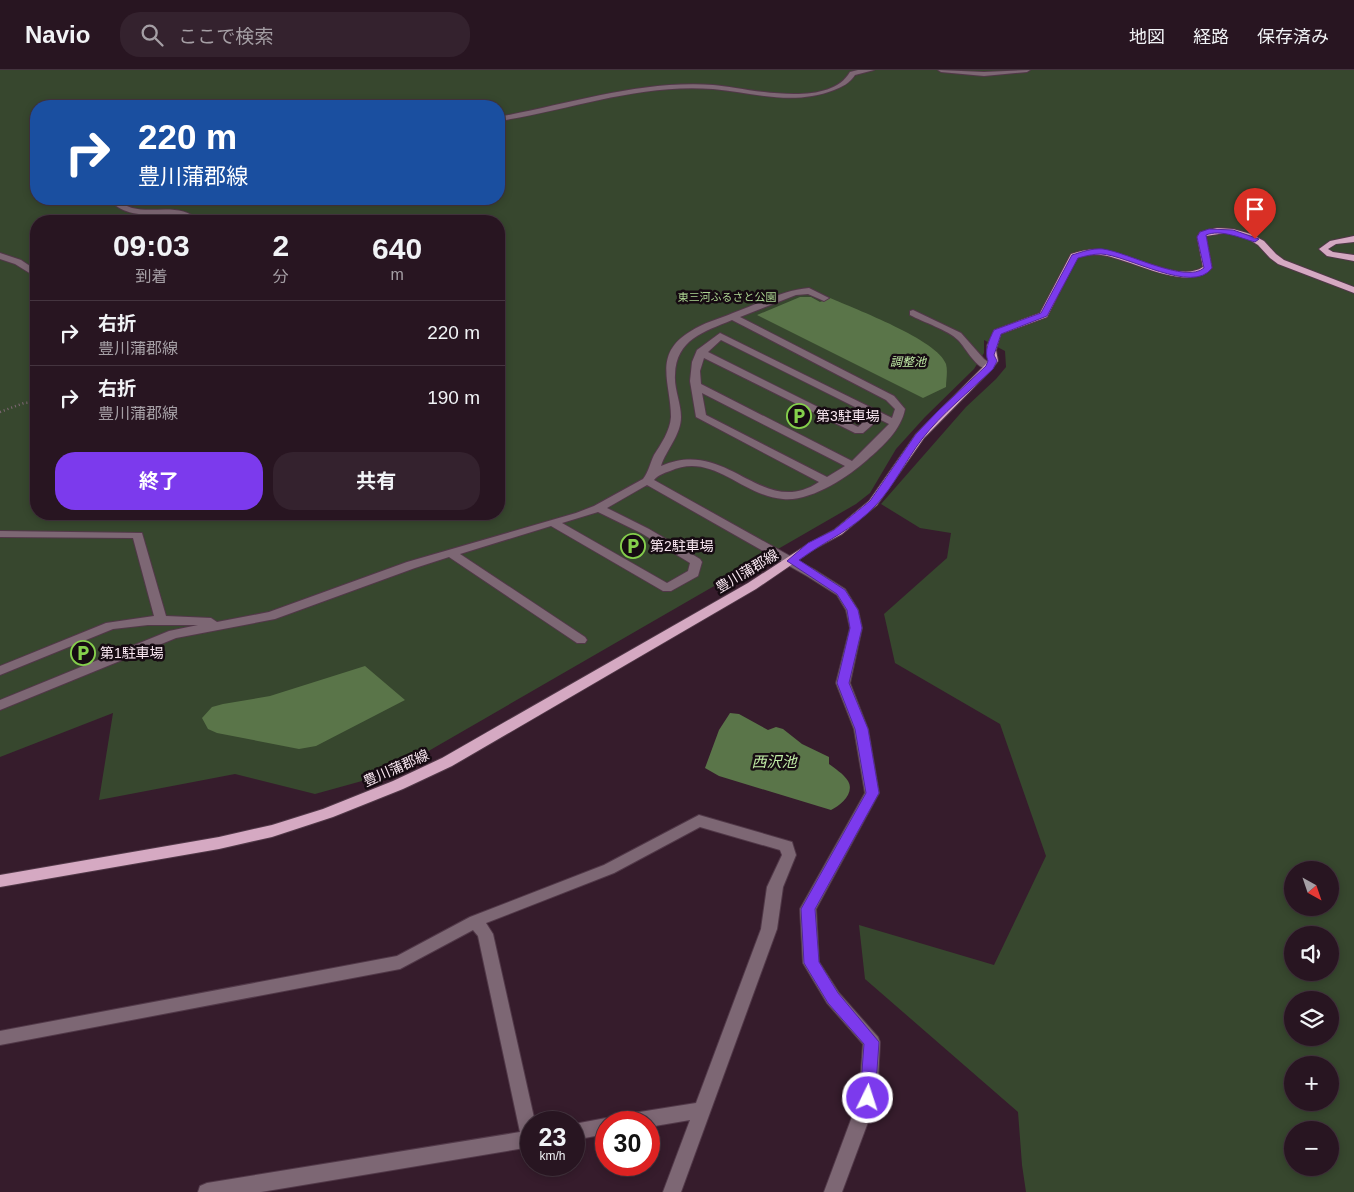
<!DOCTYPE html>
<html lang="ja">
<meta charset="utf-8">
<style>
body{margin:0;font-family:Arial,"Noto Sans JP",sans-serif;background:#34222e;color:#f1f3f6;height:100vh;display:flex;flex-direction:column;font-size:19px;white-space:nowrap}
*{box-sizing:border-box;margin:0}
p{font-size:16px;color:#a59fa5}
.icon{flex:none;width:28px;height:28px;fill:none;stroke:currentColor;stroke-width:2;stroke-linecap:round;stroke-linejoin:round}
.map{position:relative;flex:1;overflow:hidden}
.drawer{position:absolute;left:30px;top:145px;width:475px;height:305px;display:flex;flex-direction:column;background:#281521;border-radius:20px;box-shadow:0 2px 8px #0003,0 0 0 1px #44343f}
.drawer>*{flex:none}
.banner{position:absolute;left:30px;top:30px;width:475px;height:105px;border-radius:20px;box-shadow:0 2px 8px #0003,0 0 0 1px #44343f;background:#1a4fa0;color:#fff;overflow:hidden}
.needle{width:32px;rotate:140deg}
.buttons{position:absolute;left:1284px;top:791px;display:grid;gap:10px}
.buttons a{display:grid;place-items:center;width:55px;height:55px;border-radius:50%;background:#281521;box-shadow:0 2px 8px #0003,0 0 0 1px #44343f;font-size:25px}
.speed{position:absolute;left:520px;top:1041px;display:flex;gap:10px;font-size:25px;font-weight:700;text-align:center}
.speed>*{display:grid;place-content:center;width:65px;height:65px;border-radius:50%;background:#281521;box-shadow:0 2px 8px #0003,0 0 0 1px #44343f;line-height:1}
.speed small{font-size:12px;font-weight:400}
.speed .limit{border:8px solid #d22;background:#fff;color:#111}
.pin{position:absolute;display:grid;place-items:center;width:42px;height:42px;color:#fff;margin:-51px -21px;border-radius:50% 50% 50% 0;rotate:-45deg;box-shadow:0 0 5px #0007}
.pin .icon{rotate:45deg}
.me{position:absolute;width:55px;margin:-28px;rotate:4deg;stroke-linejoin:round;filter:drop-shadow(0 0 4px #0008)}
.turn{display:flex;align-items:center;gap:18px;height:105px;padding:0 25px;font-size:22px}
.turn .icon{width:65px;height:65px;stroke-width:2.5}
.turn b{display:block;font-size:35px;line-height:42px}
.eta{display:flex;justify-content:space-evenly;align-items:center;height:85px;text-align:center}
.eta b{font-size:30px;font-weight:700;line-height:35px}
.action{display:flex;gap:10px;margin-top:auto;padding:10px 25px}
.action a{flex:1;height:58px;border-radius:20px;background:#7c3aed;color:#fff;font-size:20px;font-weight:700;line-height:58px;text-align:center}
.action a+a{background:#34222e;color:#f1f3f6}
ul{padding:0;list-style:none}
li{display:flex;align-items:center;gap:15px;height:65px;padding:0 25px;border-top:1px solid #44343f}
li div{flex:1}
li b{display:block;font-size:19px}
li em{font-style:normal}
header{display:flex;align-items:center;gap:30px;box-sizing:border-box;height:70px;padding:0 25px;background:#281521;border-bottom:1px solid #44343f}
header strong{font-size:24px}
nav{display:flex;gap:28px;margin-inline-start:auto;font-size:18px}
.search{width:350px;height:45px;background:#34222e;display:flex;align-items:center;gap:12px;box-sizing:border-box;padding:0 18px;border-radius:20px;color:#a59fa5;font-size:19px}
.map>svg:first-child{display:block}
</style>
<header>
<strong>Navio</strong>
<div class="search"><svg class="icon" aria-label="search" viewBox="0 0 24 24"><circle cx="10" cy="10" r="6"/><path d="M15 15l6 6"/></svg>ここで検索</div>
<nav><a>地図</a><a>経路</a><a>保存済み</a></nav>
</header>
<div class="map">
<svg width="1354" height="1122" viewBox="0 0 1354 1122">
<rect width="100%" height="100%" fill="#361c2c"/>
<!-- green -->
<path fill="#37472e" fill-rule="evenodd" d="M0,0H1354V1122H1026L1022,1095L1018,1042L865,909L859,855L994,895L1046,786L1000,654L895,593L884,544L947,488L951,463L920,458L881,434L966,337L996,309L1006,297L1005,281L984,270V283L974,299L925,347L896,379L870,423L856,434L406,694L362,711L315,724L235,704L99,730L113,643L0,687ZM36,36H499V129H36ZM36,151H499V444H36ZM1292,800H1330V838H1292ZM1292,865H1330V902H1292ZM1292,930H1330V968H1292ZM1292,995H1330V1032H1292ZM1292,1060H1330V1098H1292Z"/>
<!-- water -->
<path fill="#5a7549" d="M800,227H811L820,232L830,228C855,239 938,270 946,294C948,301 946,310 946,317L923,328L757,245Z
M365,596L405,630L316,676L299,679L217,663L208,659L202,648L212,637L223,634L270,626Z
M730,643L739,644L768,660L776,657L783,659L802,674L829,687V694C834,698 844,704 848,711C855,723 841,735 831,740L719,706L705,698L719,660Z"/>
<g fill="none" stroke-linecap="round" stroke-linejoin="round">
<defs>
<path id="minor" d="M858,0H874L855,5C850,13 842,17 834,20C793,36 755,23 713,19C640,13 570,40 499,51V47C569,34 640,10 713,15C747,18 828,40 850,2Z
M938,0L984,2L1030,0L1027,2L984,6L941,2Z
M379,31L400,36H348L351,34Z
M109,129H117C139,152 177,127 199,151H190L185,147L178,145C154,143 126,150 109,129Z
M0,183L21,190L36,200V207L15,194L0,189Z
M809,218L829,228L824,231L808,224L796,225L740,247L894,326L905,339C901,360 883,376 867,390C848,407 810,432 783,429C742,426 712,381 670,401C664,403 658,405 654,410L815,500L845,519L858,540L862,558L850,613L868,659L879,723L816,839L819,892L839,923L878,967L880,972L877,1028L842,1122H824L859,1028L863,974L827,933L803,893L800,839L865,723L854,659L836,613L850,558L846,540L837,525L807,506L647,415L607,438L649,459L700,489L702,492L698,506L671,521H663L551,456L460,484L585,567L587,570L585,573H577L449,487L415,498L275,549L176,568L0,640V630L169,561L198,555H148L113,559L0,605V596L106,553L154,546L133,468L0,467V461L142,463L166,546L211,548L217,552L269,542L407,492L576,443L594,436L643,409C649,401 650,393 654,385C661,374 670,361 671,347C671,313 652,284 691,261C703,253 719,249 733,243C758,234 783,220 809,218ZM732,250L886,330L895,339L892,348L720,263L697,280L692,292L690,311L696,347L819,412C762,450 728,366 661,396C666,380 681,365 681,347C681,333 674,319 675,305C676,269 704,262 732,250ZM721,270L871,345L858,357L708,282ZM704,288L855,363H863L879,349L889,354L852,391L701,314L700,301ZM702,323L845,396L827,407L706,345ZM598,442L641,463L690,493L688,501L667,513L562,453Z
M913,240L961,263L984,289L992,295V299C977,302 967,279 958,270C948,260 923,252 910,245V241Z
M699,745L792,772L796,785L783,817L777,859L681,1122H663L690,1050L649,1057V1052H618L621,1046L627,1044L696,1033L761,859L767,817L782,785L780,780L700,757L614,803L486,853L493,864L535,1052H531V1077L261,1122H198L200,1116L207,1113L520,1062L478,866L473,860L400,899L0,975V961L397,886L470,847L604,795Z
M606,1048L613,1052H606V1064L574,1070V1054Z"/>
<path id="major" d="M1217,158L1233,159L1251,164L1264,171L1276,184L1284,190L1354,217V223L1278,194L1270,188L1258,175L1245,167L1225,163L1206,166L1212,198C1188,224 1130,188 1101,185C1093,184 1085,185 1077,188L1047,247L1001,264L996,280L998,291L992,299L924,368L877,435L842,464L816,478L756,519L452,696L403,719L333,747L272,767L219,779L0,817V805L219,767L272,755L323,739L393,711L442,688L748,513L808,474L834,460L869,431L916,364L985,295L988,291L987,276L994,260L1040,243L1071,184C1081,181 1091,178 1102,180C1129,183 1180,213 1203,197L1197,167L1200,162Z
M1354,166V172L1336,174L1328,179L1333,182L1354,185V191L1327,186L1319,179L1330,171Z"/>
</defs>
<!-- minor casing -->
<use href="#minor" stroke="#513848" stroke-width="2"/>
<!-- major casing -->
<use href="#major" stroke="#513848" stroke-width="2"/>
<!-- path -->
<path stroke="#806976" stroke-width="2.5" stroke-dasharray="1 3" stroke-linecap="butt" d="M0,342L24,333L36,332"/>
<!-- minor -->
<use href="#minor" fill="#7d6774" fill-rule="evenodd"/>
<!-- major -->
<use href="#major" fill="#d5a9c2" fill-rule="evenodd"/>
</g>
<!-- route -->
<path fill="#7c3aed" stroke="#51269a" d="M1209,159L1233,160L1259,169L1255,172C1240,168 1221,159 1206,165L1212,198C1193,225 1128,185 1101,184C1093,184 1085,186 1078,188L1047,246L1001,264L994,285L997,291L993,299C969,322 942,343 922,369C906,390 894,416 876,435C854,459 825,471 799,490L845,520L858,540L862,558L849,613L868,659L879,723L815,839L819,892L838,923L879,972L875,1028L873,1034L868,1036L862,1034L860,1028L864,974L828,933L804,893L801,839L866,723L855,659L837,613L850,558L847,540L837,524L787,491L808,473L834,460L870,431L916,364L938,341L986,296L988,291C984,281 989,270 994,260L1041,243L1072,185C1082,182 1092,178 1103,179C1127,182 1186,214 1204,198L1197,167L1200,162Z"/>
<!-- icons -->
<defs>
<symbol id="parking-ring" viewBox="-11 -11 22 22"><circle r="9.5" fill="#160b12" stroke="#85cf4c" stroke-width="1.5"/><path d="M-3.5-5.5H1a3.5 3.5 0 0 1 0 7H-1V5.5H-3.5ZM-1-3.4V-.6H.8a1.4 1.4 0 0 0 0-2.8Z" fill="#85cf4c"/></symbol>
</defs>
<g fill-rule="evenodd">
<use href="#parking-ring" x="785" y="332" width="28" height="28"/>
<use href="#parking-ring" x="619" y="462" width="28" height="28"/>
<use href="#parking-ring" x="69" y="569" width="28" height="28"/>
</g>
<g text-anchor="middle" dominant-baseline="central" stroke-width="5" stroke-linejoin="round" paint-order="stroke">
<!-- far-park labels -->
<g font-size="11" fill="#add792" stroke="#160b12">
<text x="727" y="227">東三河ふるさと公園</text>
</g>
<!-- far-water labels -->
<g font-size="12" font-style="italic" fill="#c0eca6" stroke="#160b12">
<text x="908" y="292">調整池</text>
</g>
<!-- poi labels -->
<g font-size="14" fill="#f9e7f1" stroke="#160b12" text-anchor="start">
<text x="816" y="346">第3駐車場</text>
<text x="650" y="476">第2駐車場</text>
<text x="100" y="583">第1駐車場</text>
</g>
<!-- street labels -->
<g font-size="14" fill="#f9e7f1" stroke="#160b12">
<text transform="translate(747 501) rotate(-31)">豊川蒲郡線</text>
<text transform="translate(396 698) rotate(-24)">豊川蒲郡線</text>
</g>
<!-- water labels -->
<g font-size="15" font-style="italic" fill="#c0eca6" stroke="#160b12">
<text x="774" y="691">西沢池</text>
</g>
</g>
</svg>
<div class="buttons">
<a><svg class="needle" viewBox="-14 -14 28 28"><path d="M0-13l5 13h-10z" fill="#e53935"/><path d="M0 13l5-13h-10z" fill="#a59fa5"/></svg></a>
<a><svg class="icon" aria-label="sound" viewBox="0 0 24 24"><path d="M4 9h4l5-4v14l-5-4H4zM17 9q2 3 0 6"/></svg></a>
<a><svg class="icon" aria-label="layers" viewBox="0 0 24 24"><path d="M12 4l9 5-9 5-9-5zM3 14l9 5 9-5"/></svg></a>
<a>+</a>
<a>−</a>
</div>
<div class="speed"><div>23<small>km/h</small></div><div class="limit">30</div></div>
<div class="pin" style="left:1255px;top:169px;background:#d93025"><svg class="icon" aria-label="arrive" viewBox="0 0 24 24"><path d="M6 21V4h12l-3 4 3 4H6"/></svg></div>
<svg class="me" style="left:868px;top:1028px" viewBox="-20 -20 40 40"><circle r="17" fill="#7c3aed" stroke="#fff" stroke-width="3"/><path d="M0-11L8 9 0 5-8 9z" fill="#fff"/></svg>
<div class="banner">
<div class="turn"><svg class="icon" aria-label="right" viewBox="0 0 24 24"><path d="M7 20v-9h11M14 6l5 5-5 5"/></svg><div><b>220 m</b>豊川蒲郡線</div></div>
</div>
<section class="drawer">
<div class="eta">
<div><b>09:03</b><p>到着</p></div>
<div><b>2</b><p>分</p></div>
<div><b>640</b><p>m</p></div>
</div>
<ul>
<li><svg class="icon" aria-label="right" viewBox="0 0 24 24"><path d="M7 20v-9h11M14 6l5 5-5 5"/></svg><div><b>右折</b><p>豊川蒲郡線</p></div><em>220 m</em></li>
<li><svg class="icon" aria-label="right" viewBox="0 0 24 24"><path d="M7 20v-9h11M14 6l5 5-5 5"/></svg><div><b>右折</b><p>豊川蒲郡線</p></div><em>190 m</em></li>
</ul>
<div class="action"><a>終了</a><a>共有</a></div>
</section>
</div>
